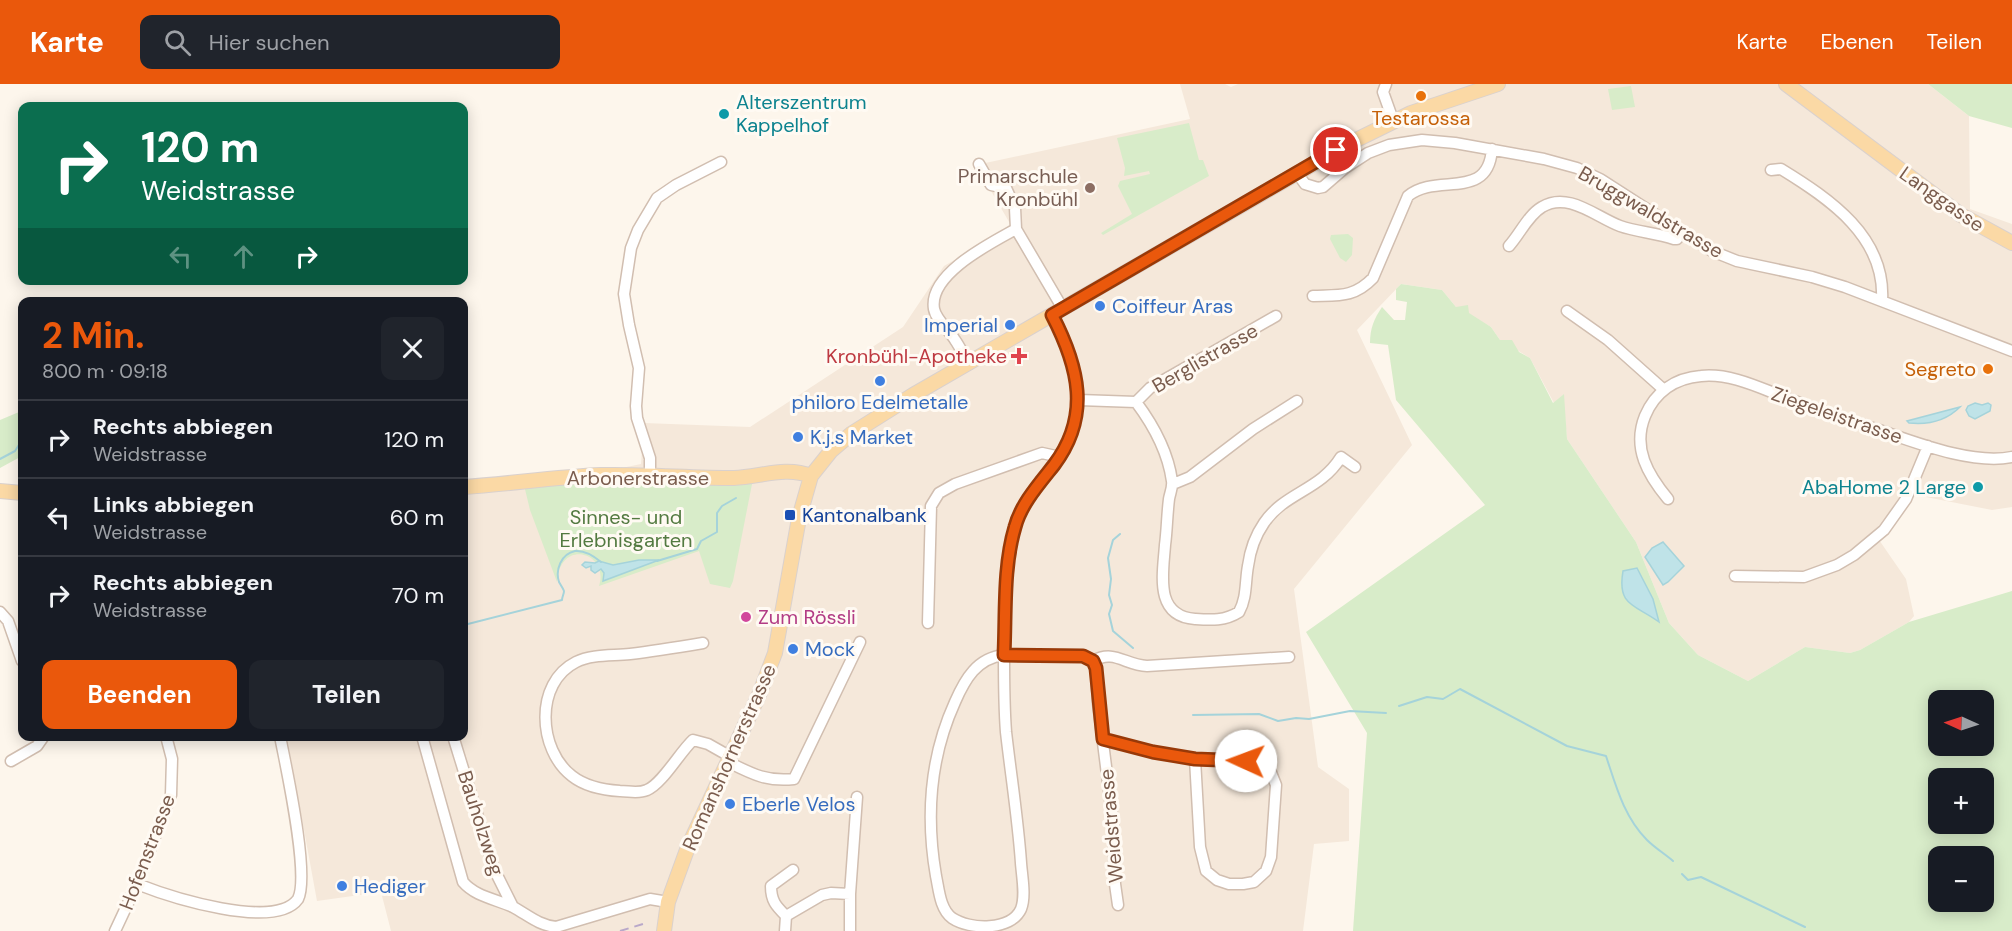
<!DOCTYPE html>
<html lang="de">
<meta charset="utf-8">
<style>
body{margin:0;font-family:"DM Sans",sans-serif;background:#20242c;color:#f1f3f6;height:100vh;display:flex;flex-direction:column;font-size:22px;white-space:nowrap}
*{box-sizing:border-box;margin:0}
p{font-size:20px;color:#9ea1a6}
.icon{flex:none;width:33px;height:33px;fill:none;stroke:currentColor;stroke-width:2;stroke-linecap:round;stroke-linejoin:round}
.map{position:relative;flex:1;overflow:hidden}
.drawer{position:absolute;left:18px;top:213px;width:450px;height:444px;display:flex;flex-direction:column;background:#171b24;border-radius:12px;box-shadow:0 3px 15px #0003}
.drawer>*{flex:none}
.banner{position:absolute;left:18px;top:18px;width:450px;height:183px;border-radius:12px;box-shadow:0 3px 15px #0003;background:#0b6e4f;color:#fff;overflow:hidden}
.needle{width:39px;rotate:273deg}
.controls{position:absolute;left:1928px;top:606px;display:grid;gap:12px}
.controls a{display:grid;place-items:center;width:66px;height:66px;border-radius:12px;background:#171b24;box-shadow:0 3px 15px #0003;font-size:30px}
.pin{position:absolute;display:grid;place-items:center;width:51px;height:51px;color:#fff;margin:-26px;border:3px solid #fff;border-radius:50%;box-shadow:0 2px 6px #0007}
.me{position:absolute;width:66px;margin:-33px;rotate:272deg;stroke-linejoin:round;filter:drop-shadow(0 0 4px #0008)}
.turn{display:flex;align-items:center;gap:21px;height:126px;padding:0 24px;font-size:27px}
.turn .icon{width:78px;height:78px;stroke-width:2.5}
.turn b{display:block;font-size:42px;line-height:51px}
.lanes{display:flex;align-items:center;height:57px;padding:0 24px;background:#0003;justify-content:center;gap:30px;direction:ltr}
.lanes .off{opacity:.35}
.round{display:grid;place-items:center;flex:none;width:63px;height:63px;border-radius:12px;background:#20242c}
.head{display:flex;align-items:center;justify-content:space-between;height:102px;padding:0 24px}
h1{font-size:36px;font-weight:700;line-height:45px;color:#ea580c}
.primary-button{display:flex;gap:12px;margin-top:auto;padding:12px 24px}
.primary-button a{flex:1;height:69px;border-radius:12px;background:#ea580c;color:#fff;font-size:24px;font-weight:700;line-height:69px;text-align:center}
.primary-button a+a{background:#20242c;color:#f1f3f6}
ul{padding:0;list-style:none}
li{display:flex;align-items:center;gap:18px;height:78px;padding:0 24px;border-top:2px solid #363941}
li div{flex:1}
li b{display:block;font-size:22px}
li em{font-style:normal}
header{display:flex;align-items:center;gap:36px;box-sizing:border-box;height:84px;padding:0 30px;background:#ea580c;color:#fff}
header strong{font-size:28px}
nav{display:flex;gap:33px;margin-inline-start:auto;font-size:21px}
.search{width:420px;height:54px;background:#20242c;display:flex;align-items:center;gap:15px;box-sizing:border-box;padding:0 21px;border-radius:12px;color:#9ea1a6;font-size:22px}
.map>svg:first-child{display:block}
</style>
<header>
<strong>Karte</strong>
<div class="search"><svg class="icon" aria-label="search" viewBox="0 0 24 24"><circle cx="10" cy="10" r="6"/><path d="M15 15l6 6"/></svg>Hier suchen</div>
<nav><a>Karte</a><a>Ebenen</a><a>Teilen</a></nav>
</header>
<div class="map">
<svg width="2012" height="847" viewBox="0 0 2012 847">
<rect width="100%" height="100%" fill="#fdf6ec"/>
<!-- residential -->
<path fill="#f5e8da" d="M1180,0H1225L1231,3L1238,0H1928L1969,32L1970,125L2012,140V423L1992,426L1926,413L1914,400L1877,453L1906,495L1914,532L1909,538L1860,566L1850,569L1805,563L1748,597L1698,571L1669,539L1636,458L1567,355L1563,311L1554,319L1530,274L1500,256L1491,243L1456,223L1442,206L1401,200L1357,246L1412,361L1294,505L1318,683L1349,705V757L1314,760L1303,847H391L381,808L317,817L287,653L464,652V409L516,406L641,380L644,339L750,343L903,243L944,182L1012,143L976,81L1190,35Z"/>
<!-- green -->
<path fill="#d8ecc9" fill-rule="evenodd" d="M1928,0H2012V44L1969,32Z
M1631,2L1635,23L1612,26L1608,5Z
M1189,39L1199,76H1203L1209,92L1103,151L1101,149L1132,130L1118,102L1120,97L1150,90L1149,87L1124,92L1125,84L1117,54Z
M1348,150L1353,154L1352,171L1346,178L1340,174L1330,155L1331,151Z
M1401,200L1442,206L1456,223L1468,221L1469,229L1491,243L1500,256H1512L1519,268L1530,274L1553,319L1564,310L1567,355L1636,458L1669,539L1698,571L1748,597L1805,563L1850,569L1860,566L1909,538L2012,507V847H1353L1367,649L1306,548L1485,421L1396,316L1388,261L1370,259C1370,244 1374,235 1382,223L1394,236H1405L1407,218L1396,216V205ZM1938,616H1983V662H1938ZM1938,694H1983V740H1938ZM1938,772H1983V818H1938Z
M19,328H22V372L0,384V336Z
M606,397L752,400L733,497L730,504L710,500L699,467L599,502C610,469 560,453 557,498L530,426L524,401Z"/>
<!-- water -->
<path fill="#bfe3e8" stroke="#a5d3da" stroke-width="1.5" d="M1975,319L1982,321L1988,319L1991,321L1990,327L1975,335L1969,332L1966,326L1968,322Z
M1960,323C1946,337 1928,341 1909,339L1907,337Z
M1663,458L1684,482L1668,498L1663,501L1645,473L1652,464Z
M639,476H659L603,497L604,489L601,485L595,489L591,486V482L586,484L582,481L585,478L595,479L599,477L613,481Z
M1637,484L1653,515L1659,538C1634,520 1617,522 1623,487Z"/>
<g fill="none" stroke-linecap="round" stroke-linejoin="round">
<!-- stream -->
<path stroke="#a5d3da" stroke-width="2" d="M0,375L15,367L22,356
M1120,450L1113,456L1108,474L1111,495L1109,511L1112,521L1109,530L1113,547L1133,564
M657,477L697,465L701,457L717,448V429L722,422L736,414
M464,541L562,516C562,513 564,510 564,507C563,504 560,500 559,498C555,486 561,470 575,467C585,466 594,472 601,478
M1399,622L1427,613L1443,615L1460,605L1567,662L1606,672C1616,702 1624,733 1647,756C1655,764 1665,770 1673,777
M1193,631L1259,630L1278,637L1296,634L1309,635L1350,627L1386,629
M1682,790L1688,796L1701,793L1805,843"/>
<defs>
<path id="minor" d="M1386,0L1383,8L1393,36
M979,80L991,101L1006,104L1015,124L1016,145L1063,225
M1771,86L1781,85C1830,115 1886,153 1882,217
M1297,89L1305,100L1318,104L1323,103L1345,84L1368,69L1389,61L1422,56L1455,59L1544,75L1577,84L1600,95L1712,167L1737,177L1812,193L1845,203L2012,267
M1509,162C1520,150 1528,131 1542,123C1568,107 1596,133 1620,142C1637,148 1657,149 1674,155H1677L1682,148
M1313,212C1338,211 1354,214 1373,194L1408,112C1437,88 1488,118 1492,65
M1567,227L1608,256L1663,305
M1052,231C1079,282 1091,332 1054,381C1039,400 1021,420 1015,443C1003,483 1006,529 1004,571L1083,572L1093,577L1096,584L1098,619L1113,738L1115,800L1118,821
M969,280C964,272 960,263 955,256C949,246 936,236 934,225C928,190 991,159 1016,145
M1079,316L1136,318C1154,342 1168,368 1172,397C1173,403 1170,409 1169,415C1167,431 1167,446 1165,461C1163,490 1154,532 1195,535C1211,536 1225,537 1239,528C1247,514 1245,498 1248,482C1250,467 1255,452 1264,439C1285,408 1320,407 1341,373L1355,383
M1136,318L1150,304L1276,232
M650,392V374L637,334L636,322L639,284L629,241L624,210L631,164L638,146L657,114L676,101L721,78
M1173,400L1190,393L1253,345L1297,317
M1668,415C1648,391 1632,364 1645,332C1655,308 1675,294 1701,292C1730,289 1758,303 1784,313C1816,325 1847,336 1879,346C1917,359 1973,381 2012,373
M1735,492L1804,493L1837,481L1854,471L1884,446L1906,415L1928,362
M0,528L8,537L22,577
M928,539L931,422L939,409L955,400L1042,369L1060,373
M703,559C679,563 655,567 630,570C613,572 592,570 576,578C534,599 538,666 572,692C586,703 603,706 620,707C629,707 638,710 647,706C662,700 680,668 693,656L708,660L731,673
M1004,571C1004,597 1004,622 1006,648C1011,692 1018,735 1021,779C1022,793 1026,812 1021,825C1011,847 970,846 952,834C940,825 939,806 936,792C926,734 930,673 955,618C965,595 977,574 1004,571Z
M1093,577C1114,565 1125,581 1147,582L1289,573
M422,652L463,798C476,813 496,815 513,823C528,831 538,841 556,843L650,815L668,818
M453,652L494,785L513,823
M1103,655L1153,668L1195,675L1261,679L1270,686L1276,701L1271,773L1266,787L1254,798L1243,800H1229L1217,796L1206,787L1200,763L1195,675
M11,677L37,662L44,652
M728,678C752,690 767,698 794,695L860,558
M137,800C170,813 275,847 298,815C310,791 286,683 280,652
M786,832C776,822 771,817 771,802L793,786
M115,847L137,800L171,711L172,675L166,652
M785,847L786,832L822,811L831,809L850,810
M850,847V810L857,713"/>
<path id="major" d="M1786,0L1961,131L2012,159
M464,403C509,400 555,393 601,391C645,390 690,394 734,394C760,393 786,382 811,392
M0,407L22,409
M664,847L668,818L688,763L759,611L775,569L799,434L811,392L831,367L851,350L913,311L1346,61L1411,29L1498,0"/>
</defs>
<!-- minor casing -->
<use href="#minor" stroke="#d1beb0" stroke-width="13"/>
<!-- major casing -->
<use href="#major" stroke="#dad1cd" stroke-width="16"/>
<!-- minor -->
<use href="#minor" stroke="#fff" stroke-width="10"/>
<!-- major -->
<use href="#major" stroke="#fbd9a5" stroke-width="14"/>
<!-- rail -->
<path stroke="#b9a8c9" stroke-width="2" stroke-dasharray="9 6" stroke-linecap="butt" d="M620,847L646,839"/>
</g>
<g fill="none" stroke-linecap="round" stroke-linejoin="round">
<defs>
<path id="route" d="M1246,677L1195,675L1153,668L1103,655L1096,584L1093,577L1083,572L1004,571C1006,529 1003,483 1015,443C1021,420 1039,400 1054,381C1091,332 1079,283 1052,231L1336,66"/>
</defs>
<!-- route casing -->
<use href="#route" stroke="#983908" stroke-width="15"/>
<!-- route -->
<use href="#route" stroke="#ea580c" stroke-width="10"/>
</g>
<!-- markers -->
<g fill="#e8710a" stroke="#fffaf3" stroke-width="2">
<circle cx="1421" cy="12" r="6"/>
<circle cx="1988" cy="285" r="6"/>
</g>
<g fill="#0f9aa8" stroke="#fffaf3" stroke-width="2">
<circle cx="724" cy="30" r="6"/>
<circle cx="1978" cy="403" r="6"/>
</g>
<circle fill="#8d6e63" stroke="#fffaf3" stroke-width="2" cx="1090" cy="104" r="6"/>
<g fill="#3f7fe0" stroke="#fffaf3" stroke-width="2">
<circle cx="1100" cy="222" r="6"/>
<circle cx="1010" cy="241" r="6"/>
<circle cx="880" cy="297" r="6"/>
<circle cx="798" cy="353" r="6"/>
<circle cx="793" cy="565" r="6"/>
<circle cx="730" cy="720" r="6"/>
<circle cx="342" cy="802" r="6"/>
</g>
<path fill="#e0444e" stroke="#fffaf3" stroke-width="2" d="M1016 263h6v6h6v6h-6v6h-6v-6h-6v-6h6z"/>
<rect fill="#1a4fb4" stroke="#fffaf3" stroke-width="2" x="784" y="425" width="12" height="12" rx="3"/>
<circle fill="#d1479c" stroke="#fffaf3" stroke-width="2" cx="746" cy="533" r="6"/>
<g text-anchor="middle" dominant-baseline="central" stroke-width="6" stroke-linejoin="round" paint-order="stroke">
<!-- culture labels -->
<g font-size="20" fill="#0d838f" stroke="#fffaf3" text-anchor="start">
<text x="736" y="18">Alterszentrum<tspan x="736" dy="23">Kappelhof</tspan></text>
<text x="1966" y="403" text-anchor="end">AbaHome 2 Large</text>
</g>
<!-- food labels -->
<g font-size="20" fill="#c56008" stroke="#fffaf3">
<text x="1421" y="34">Testarossa</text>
<text x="1976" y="285" text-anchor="end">Segreto</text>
</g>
<!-- education labels -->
<g font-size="20" fill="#785e54" stroke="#fffaf3" text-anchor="end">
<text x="1078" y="92">Primarschule<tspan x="1078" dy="23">Kronbühl</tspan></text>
</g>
<!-- street labels -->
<g font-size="20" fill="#7a5c4d" stroke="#fffaf3">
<text transform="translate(1942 115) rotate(35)">Langgasse</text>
<text transform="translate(1651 128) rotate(30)">Bruggwaldstrasse</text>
<text transform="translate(1205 274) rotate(-30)">Berglistrasse</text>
<text transform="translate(1837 331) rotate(19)">Ziegeleistrasse</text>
<text x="638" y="394">Arbonerstrasse</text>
<text transform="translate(729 673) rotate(-66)">Romanshornerstrasse</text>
<text transform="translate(481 739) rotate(72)">Bauholzweg</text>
<text transform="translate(1111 742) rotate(-95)">Weidstrasse</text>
<text transform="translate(147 768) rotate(-69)">Hofenstrasse</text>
</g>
<!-- shop labels -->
<g font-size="20" fill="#366cbe" stroke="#fffaf3" text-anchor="start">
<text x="1112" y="222">Coiffeur Aras</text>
<text x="998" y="241" text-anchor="end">Imperial</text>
<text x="880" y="318" text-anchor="middle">philoro Edelmetalle</text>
<text x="810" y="353">K.j.s Market</text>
<text x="805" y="565">Mock</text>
<text x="742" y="720">Eberle Velos</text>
<text x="354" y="802">Hediger</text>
</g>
<!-- health labels -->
<g font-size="20" fill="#be3a42" stroke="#fffaf3" text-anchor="end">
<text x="1007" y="272">Kronbühl-Apotheke</text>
</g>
<!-- transit labels -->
<g font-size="20" fill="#164399" stroke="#fffaf3" text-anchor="start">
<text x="802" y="431">Kantonalbank</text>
</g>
<!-- park labels -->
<g font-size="20" fill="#537a41" stroke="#fffaf3">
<text x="626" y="433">Sinnes- und<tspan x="626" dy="23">Erlebnisgarten</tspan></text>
</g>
<!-- hotel labels -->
<g font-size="20" fill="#b23c85" stroke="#fffaf3" text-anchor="start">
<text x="758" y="533">Zum Rössli</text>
</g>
</g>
</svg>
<div class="controls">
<a><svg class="needle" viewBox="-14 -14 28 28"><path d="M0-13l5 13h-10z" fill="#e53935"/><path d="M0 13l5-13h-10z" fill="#9ea1a6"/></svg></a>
<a>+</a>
<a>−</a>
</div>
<div class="pin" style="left:1336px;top:66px;background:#d93025"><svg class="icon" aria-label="arrive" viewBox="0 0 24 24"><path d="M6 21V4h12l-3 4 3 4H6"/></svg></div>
<svg class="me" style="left:1246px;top:677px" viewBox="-20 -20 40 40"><circle r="19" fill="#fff"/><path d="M0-13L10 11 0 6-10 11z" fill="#ea580c"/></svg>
<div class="banner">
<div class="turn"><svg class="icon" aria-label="right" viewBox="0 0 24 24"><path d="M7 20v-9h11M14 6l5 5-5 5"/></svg><div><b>120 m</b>Weidstrasse</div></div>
<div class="lanes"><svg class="icon off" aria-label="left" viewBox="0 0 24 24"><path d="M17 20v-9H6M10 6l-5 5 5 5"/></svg><svg class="icon off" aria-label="ahead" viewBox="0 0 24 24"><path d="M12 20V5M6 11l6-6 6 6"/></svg><svg class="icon" aria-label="right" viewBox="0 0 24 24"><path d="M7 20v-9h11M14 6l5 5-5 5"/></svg></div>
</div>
<section class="drawer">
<div class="head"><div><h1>2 Min.</h1><p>800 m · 09:18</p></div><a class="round"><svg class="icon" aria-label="close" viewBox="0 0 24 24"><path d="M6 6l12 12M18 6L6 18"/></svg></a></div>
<ul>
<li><svg class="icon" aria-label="right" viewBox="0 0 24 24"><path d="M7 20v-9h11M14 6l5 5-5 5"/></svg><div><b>Rechts abbiegen</b><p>Weidstrasse</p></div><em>120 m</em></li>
<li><svg class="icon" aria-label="left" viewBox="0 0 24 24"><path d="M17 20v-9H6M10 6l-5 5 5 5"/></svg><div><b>Links abbiegen</b><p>Weidstrasse</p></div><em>60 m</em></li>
<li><svg class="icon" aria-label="right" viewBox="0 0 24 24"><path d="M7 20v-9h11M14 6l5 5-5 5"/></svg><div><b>Rechts abbiegen</b><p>Weidstrasse</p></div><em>70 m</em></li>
</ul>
<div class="primary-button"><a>Beenden</a><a>Teilen</a></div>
</section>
</div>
